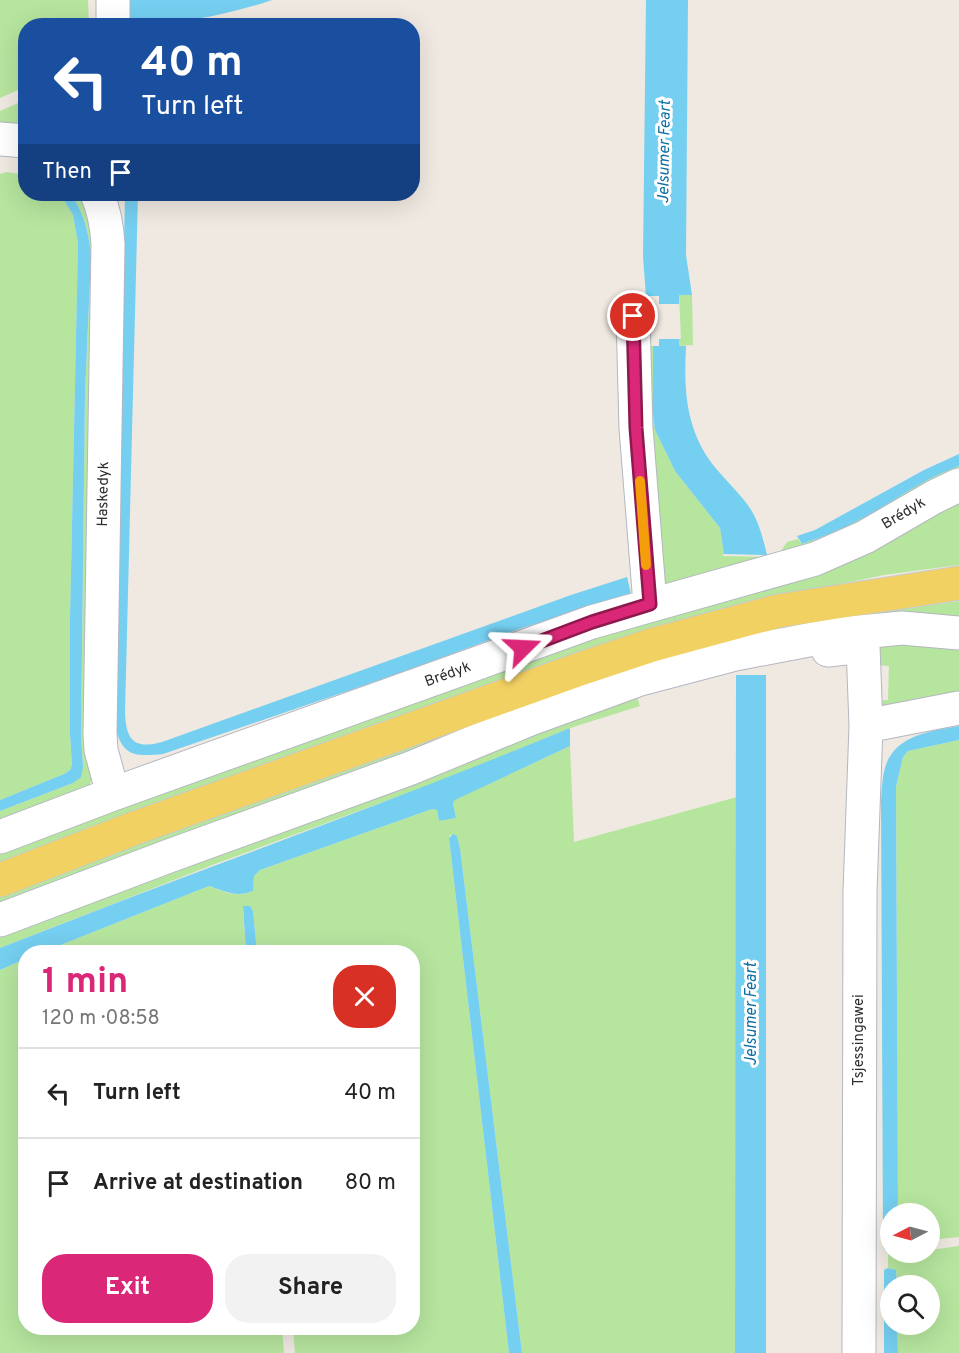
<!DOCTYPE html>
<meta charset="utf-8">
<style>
body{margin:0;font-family:Overpass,sans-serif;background:#f2f2f2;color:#222;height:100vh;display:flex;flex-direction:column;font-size:22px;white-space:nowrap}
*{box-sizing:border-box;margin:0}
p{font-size:20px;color:#767676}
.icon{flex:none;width:33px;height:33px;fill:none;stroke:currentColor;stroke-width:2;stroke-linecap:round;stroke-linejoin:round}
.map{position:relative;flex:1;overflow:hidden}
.drawer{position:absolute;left:18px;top:945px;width:402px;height:390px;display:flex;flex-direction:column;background:#fff;border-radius:24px;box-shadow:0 6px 24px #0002}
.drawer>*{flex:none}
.banner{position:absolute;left:18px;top:18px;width:402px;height:183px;border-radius:24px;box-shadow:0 6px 24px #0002;background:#1a4fa0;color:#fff;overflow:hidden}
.needle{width:39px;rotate:264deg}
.controls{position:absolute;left:880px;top:1203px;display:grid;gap:12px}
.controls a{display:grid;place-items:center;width:60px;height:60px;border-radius:50%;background:#fff;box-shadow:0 6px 24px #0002;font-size:30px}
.pin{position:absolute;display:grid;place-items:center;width:51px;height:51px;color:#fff;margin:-26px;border:3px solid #fff;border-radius:50%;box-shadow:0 2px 6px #0007}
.me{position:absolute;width:66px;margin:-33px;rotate:69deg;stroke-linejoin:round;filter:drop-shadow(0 0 4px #0008)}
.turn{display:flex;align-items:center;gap:21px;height:126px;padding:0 24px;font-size:27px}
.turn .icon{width:78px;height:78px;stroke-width:2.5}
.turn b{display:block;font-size:42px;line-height:51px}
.then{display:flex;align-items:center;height:57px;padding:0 24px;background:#0003;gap:12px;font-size:22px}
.round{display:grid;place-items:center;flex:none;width:63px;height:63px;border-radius:24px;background:#f2f2f2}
.head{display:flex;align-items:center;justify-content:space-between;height:102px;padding:0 24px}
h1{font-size:36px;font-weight:700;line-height:45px;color:#db2777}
.primary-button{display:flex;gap:12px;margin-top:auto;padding:12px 24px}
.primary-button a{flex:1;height:69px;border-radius:24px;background:#db2777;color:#fff;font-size:24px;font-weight:700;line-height:69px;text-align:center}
.primary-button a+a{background:#f2f2f2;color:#222}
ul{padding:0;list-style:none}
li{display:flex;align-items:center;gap:18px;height:90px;padding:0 24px;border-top:2px solid #e0e0e0}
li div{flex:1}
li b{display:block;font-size:22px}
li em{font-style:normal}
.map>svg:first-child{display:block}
</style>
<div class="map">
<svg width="959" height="1353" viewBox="0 0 959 1353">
<rect width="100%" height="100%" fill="#efe9e1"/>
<!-- green -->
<path fill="#b6e59e" d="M0,0H88L89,25L26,26L25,87L0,98Z
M25,100V133H0V111Z
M7,172L25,175L26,194H60L73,215L78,243L70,618V734L72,765L70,770L64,774L0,800V174Z
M71,194H88L94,202V759L92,779L87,790L0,828V811L73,783L83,767L81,735L85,394L91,256C89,233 84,213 71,194Z
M679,295H692L693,345L679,346V339L681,338Z
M641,346H653V414L655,430L675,471L720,528L724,554L722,556L777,557L787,542L798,539L802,544L819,538L874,512L905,491L944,471L959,466V477L923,494L863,530L825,548L824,546L662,591L656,588L653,575L643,425Z
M959,497V565L884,575L792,594L0,866V845Z
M959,601V626L810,633L0,914V893L138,840L711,642L797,624Z
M873,639H959V700L884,710L877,701L888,700L889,666L873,665Z
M635,691L640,706L570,728L459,774L215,864L0,948V926Z
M959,740V1237L930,1240V1214H898L896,787L903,757L908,751Z
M570,746L574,842L737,797L735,1353H522L460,848L457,836L450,835L449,838L509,1353H295L293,1328H412V952H257L253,911L250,906H244L243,910L246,952H43L209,886C224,892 237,898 253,891L254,876L260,870L432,809L437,810L439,821L456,818L453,803L454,800Z
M25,959L26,1328H282L284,1353H0V970Z
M959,1246V1353H898L897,1325L930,1324V1286L897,1285L896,1270L888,1268V1252H930V1250Z"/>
<!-- water -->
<path fill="#75cff0" d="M125,0H272C227,15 177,25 129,25Z
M646,0H688L686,255L692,295H679V304H659V296H646L643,257Z
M60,194H71C84,213 89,233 91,256L85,394L81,735L83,767L81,777L73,783L0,811V800L64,774L70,770L72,765L70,734V618L78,243L73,215Z
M125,194H138L125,712C126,739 133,750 162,742L571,595L627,577L631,594L519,629L403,672L163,754C134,757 121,756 115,724Z
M659,339H679V346H686C684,386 685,423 708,458C719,474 735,488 747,504C758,518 763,538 767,555L724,554L720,528L675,471L655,430L653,414V346H659Z
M959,454V466C928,477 902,495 874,512C851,525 826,536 802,544L797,536L815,530L924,470Z
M736,675H766V1353H735Z
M959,726V740L908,751L903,757L896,787L898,1213L891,1214V1252L901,1253C894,1253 889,1253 884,1249L883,1242L881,800C882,790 882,778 885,768C894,735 931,731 959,726Z
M570,728V746L455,800L453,803L456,818L439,821L437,810L432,809L260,870L254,876L253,891C237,898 224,891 209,886L43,952H26L25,959L0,970V948C189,873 382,806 570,728Z
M453,834L457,836L460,848L522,1353H509L449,838Z
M243,906H250L253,911L257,952H246Z
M888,1268L896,1270L897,1285L891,1286V1324L897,1325L898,1353H884V1270Z"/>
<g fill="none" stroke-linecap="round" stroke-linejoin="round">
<defs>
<path id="minor" d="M113,26V0
M0,139L26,141
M97,194C104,210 107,226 108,244L100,734L101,750L113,794
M633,316L636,428L650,604
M828,650L863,646L866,726L860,892L859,1353
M866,726L959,708
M0,837L113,794L592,622L815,559L865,537L934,497L959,485
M0,920L169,856L411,768L530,719L640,679L735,654L840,634L902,628L959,633"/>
<path id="major" d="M0,880L135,828L580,669L652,645L778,611L959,583"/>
</defs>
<!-- minor casing -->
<use href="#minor" stroke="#b4b7c1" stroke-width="35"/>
<!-- major casing -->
<use href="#major" stroke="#c9c9c9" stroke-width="35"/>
<!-- minor -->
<use href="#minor" stroke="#fff" stroke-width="33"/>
<!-- major -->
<use href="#major" stroke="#f2d163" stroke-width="33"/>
</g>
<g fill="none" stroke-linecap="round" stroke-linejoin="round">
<defs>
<path id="route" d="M523,648L592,622L650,604L636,428L633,316"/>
</defs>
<!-- route casing -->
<use href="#route" stroke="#8e194d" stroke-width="15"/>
<!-- route -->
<use href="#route" stroke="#db2777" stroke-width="10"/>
<!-- slow -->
<path stroke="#f59e0b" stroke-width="10" d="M640,481L646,565"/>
</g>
<g text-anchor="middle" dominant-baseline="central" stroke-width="6" stroke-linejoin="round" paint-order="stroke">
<!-- street labels -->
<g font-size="15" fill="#2e2e2e" stroke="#fff">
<text transform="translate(104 494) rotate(-89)">Haskedyk</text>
<text transform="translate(904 514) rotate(-31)">Brédyk</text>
<text transform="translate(448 675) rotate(-20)">Brédyk</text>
<text transform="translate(859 1040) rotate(-90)">Tsjessingawei</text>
</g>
<!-- water labels -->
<g font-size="16" font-style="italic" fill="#0d6fa3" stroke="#fff">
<text transform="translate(665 152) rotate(-89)">Jelsumer Feart</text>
<text transform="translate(752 1014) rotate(-90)">Jelsumer Feart</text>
</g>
</g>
</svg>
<div class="controls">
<a><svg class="needle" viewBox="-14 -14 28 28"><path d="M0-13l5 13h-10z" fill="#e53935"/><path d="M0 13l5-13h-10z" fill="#767676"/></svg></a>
<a><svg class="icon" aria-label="search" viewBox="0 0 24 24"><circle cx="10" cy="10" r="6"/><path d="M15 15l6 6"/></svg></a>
</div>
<div class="pin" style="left:633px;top:316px;background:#d93025"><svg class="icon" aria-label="arrive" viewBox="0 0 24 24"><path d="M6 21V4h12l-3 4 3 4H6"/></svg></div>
<svg class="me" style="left:523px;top:648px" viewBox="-20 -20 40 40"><path d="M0-17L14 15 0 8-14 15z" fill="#db2777" stroke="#fff" stroke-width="4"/></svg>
<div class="banner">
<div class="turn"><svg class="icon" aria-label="left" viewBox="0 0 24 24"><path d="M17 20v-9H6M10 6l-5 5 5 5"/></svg><div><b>40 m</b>Turn left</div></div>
<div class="then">Then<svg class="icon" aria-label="arrive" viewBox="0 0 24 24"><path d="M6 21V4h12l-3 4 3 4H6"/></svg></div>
</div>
<section class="drawer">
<div class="head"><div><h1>1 min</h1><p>120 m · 08:58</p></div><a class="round" style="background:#d93025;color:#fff"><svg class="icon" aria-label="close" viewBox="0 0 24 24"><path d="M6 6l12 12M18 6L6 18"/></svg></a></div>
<ul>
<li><svg class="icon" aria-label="left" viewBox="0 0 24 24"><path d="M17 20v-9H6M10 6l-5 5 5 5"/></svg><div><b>Turn left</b></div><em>40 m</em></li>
<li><svg class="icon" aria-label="arrive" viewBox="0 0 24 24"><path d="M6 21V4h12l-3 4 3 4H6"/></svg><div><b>Arrive at destination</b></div><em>80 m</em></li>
</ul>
<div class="primary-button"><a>Exit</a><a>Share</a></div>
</section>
</div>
